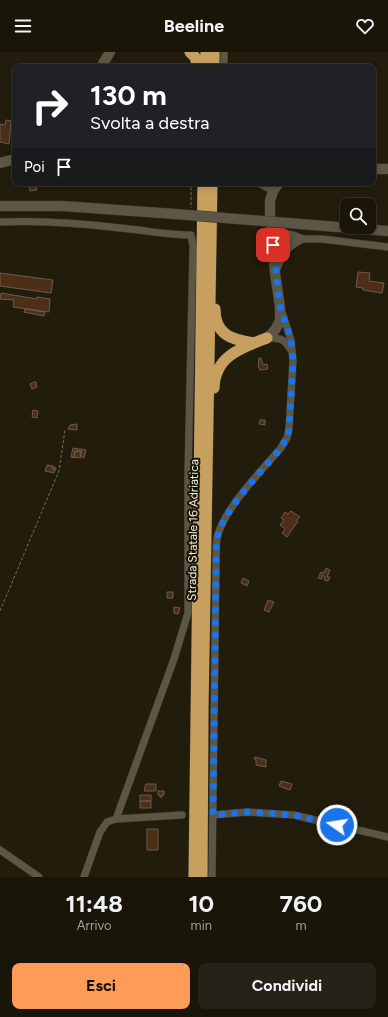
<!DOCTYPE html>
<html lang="it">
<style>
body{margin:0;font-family:Figtree,sans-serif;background:#272217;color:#f1f3f6;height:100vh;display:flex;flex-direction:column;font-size:15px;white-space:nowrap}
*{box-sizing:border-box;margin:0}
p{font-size:13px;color:#9f9f9c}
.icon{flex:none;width:22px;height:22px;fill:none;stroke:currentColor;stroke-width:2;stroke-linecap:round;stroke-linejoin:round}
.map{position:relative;height:825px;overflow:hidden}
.side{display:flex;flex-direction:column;background:#1a1509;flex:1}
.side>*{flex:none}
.banner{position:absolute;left:12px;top:12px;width:364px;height:122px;border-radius:8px;box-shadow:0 2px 6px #0003,0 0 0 1px #38342a;background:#202124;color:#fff;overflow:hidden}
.buttons{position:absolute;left:340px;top:146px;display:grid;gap:8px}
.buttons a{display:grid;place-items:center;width:36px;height:36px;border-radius:8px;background:#1a1509;box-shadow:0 2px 6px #0003,0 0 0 1px #38342a;font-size:20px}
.pin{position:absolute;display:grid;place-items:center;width:34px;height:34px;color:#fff;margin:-17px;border-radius:8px;box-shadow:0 2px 6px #0006}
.me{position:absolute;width:44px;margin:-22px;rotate:283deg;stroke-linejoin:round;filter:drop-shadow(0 0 3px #0008)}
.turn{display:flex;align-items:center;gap:14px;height:84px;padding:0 12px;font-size:18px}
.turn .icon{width:52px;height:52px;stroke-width:2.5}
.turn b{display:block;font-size:28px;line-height:34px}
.then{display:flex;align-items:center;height:38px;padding:0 12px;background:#0003;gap:8px;font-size:15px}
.eta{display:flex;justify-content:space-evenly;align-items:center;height:68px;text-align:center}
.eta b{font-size:24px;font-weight:700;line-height:28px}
.action{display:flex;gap:8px;margin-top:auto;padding:8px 12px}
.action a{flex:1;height:46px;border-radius:8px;background:#fd9c56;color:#111;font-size:16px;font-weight:700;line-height:46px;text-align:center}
.action a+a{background:#272217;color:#f1f3f6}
header{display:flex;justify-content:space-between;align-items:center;height:52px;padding:0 12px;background:#1a1509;font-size:18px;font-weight:700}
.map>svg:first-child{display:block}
</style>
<header><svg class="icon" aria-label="menu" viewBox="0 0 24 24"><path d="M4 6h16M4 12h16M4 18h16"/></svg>Beeline<svg class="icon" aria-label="heart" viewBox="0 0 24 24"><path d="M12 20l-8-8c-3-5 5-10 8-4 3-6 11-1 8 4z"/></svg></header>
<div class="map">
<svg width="388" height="825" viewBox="0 0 388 825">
<rect width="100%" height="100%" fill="#221c0c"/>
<!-- building -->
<path fill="#4d2f18" stroke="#6b5a4f" d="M6,68L11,69L9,92L0,90V72L5,73Z
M36,133L37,138L30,139L29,134Z
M358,220L370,221L369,229L384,231L382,241L363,238V236L356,235Z
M0,221L53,228L51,241L0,234Z
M1,241L37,247V245L50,247L49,260L13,255L14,248L0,247Z
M25,257L45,260L44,264L24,260Z
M259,306H261L263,313L267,312L268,317L260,318L258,314Z
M34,330H36L37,335L32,337L30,332Z
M33,358L38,359L37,366L32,365Z
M260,368H265V373L259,372Z
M77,372V378L68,377L70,373Z
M73,396L86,398L84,406L80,403L81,399H75L74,406L71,405Z
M75,399H81V406L74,405Z
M47,413L53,414L52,417L53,418L54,415L56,416L54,421L45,419Z
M291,459L300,465L297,468L298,469L287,485L282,481L285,477L280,473L284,468L281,466L285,460L288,462Z
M326,516L330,518L327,525H330L328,529L324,528L325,525L322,523V527L318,526L321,520L324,521Z
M243,526L249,529L247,534L241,531Z
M167,540H173V546H167Z
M268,548L274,550L269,560L264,558Z
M174,555L180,556L178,562L174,561Z
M255,705L266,708V715L256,713V708L254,707Z
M281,729L292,732L290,738L279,734Z
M146,732H156V739H144Z
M158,739H164V743H162V745H160V743H158Z
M140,743H151V749H140Z
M140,749H151V756H140Z
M147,777H158V798H147Z"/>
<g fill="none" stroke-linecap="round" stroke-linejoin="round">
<defs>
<path id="minor" d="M224,15V0
M259,131L273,139
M0,170C40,168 80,171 120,176C144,178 167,183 191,183L193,194L188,421V561L174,607L116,767
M272,179L293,183L303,187H322L388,195
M273,181L277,189H297
M276,219C283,202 286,195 303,187
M267,286C281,286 283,286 291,298
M213,763L247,760L294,763L388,785
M0,798L39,825
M84,825L100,780L107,770L116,767L182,763
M212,825L216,514C216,505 216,495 217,486C223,458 261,419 280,397L287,386L289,377L293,309L291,288L282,260"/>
<path id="secondary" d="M101,15L110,0
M0,111L15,107
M373,117H388
M0,154H62L175,162
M300,172L388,179
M267,286L275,278L280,269V255L275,221L270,162V149L273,139L279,131"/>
<path id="trunk" d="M190,0L195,5L198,15
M205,15L206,0
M214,15V0
M215,257C215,283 232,288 254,291
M214,336C215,304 241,296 267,286
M194,825L203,131
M202,825L203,657L212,131"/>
</defs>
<!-- minor casing -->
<use href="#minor" stroke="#3a352e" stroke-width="8"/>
<!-- secondary casing -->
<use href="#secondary" stroke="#3a352e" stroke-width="11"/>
<!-- trunk casing -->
<use href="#trunk" stroke="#3a352e" stroke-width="12"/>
<!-- path -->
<path stroke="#746f61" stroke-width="1" stroke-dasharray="3 2" stroke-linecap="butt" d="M188,131L191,136V156
M0,559L59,419L65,378"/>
<!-- minor -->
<use href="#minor" stroke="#5c5644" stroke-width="7"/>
<!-- secondary -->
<use href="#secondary" stroke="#5c5644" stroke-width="10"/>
<!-- trunk -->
<use href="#trunk" stroke="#c7a060" stroke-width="11"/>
<defs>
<path id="secondary-bridge" d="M175,162L300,172"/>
</defs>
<!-- secondary-bridge casing -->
<use href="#secondary-bridge" stroke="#3a352e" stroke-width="11" stroke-linecap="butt"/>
<!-- secondary-bridge -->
<use href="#secondary-bridge" stroke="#5c5644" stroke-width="10"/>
</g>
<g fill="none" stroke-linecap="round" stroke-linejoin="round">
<!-- route -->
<path stroke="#1a73e8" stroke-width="7" stroke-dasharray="0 12.6" d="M273,193L280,255L291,288L293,309L289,377L287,386L280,397C261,420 223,458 217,486C216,495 216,505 216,514L213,763L247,760L294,763L337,773"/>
</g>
<g text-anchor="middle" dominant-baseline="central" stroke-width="4" stroke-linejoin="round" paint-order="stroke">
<!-- street labels -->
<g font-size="12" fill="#f4f0e6" stroke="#181304">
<text transform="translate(193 478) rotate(-89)">Strada Statale 16 Adriatica</text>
</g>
</g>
</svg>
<div class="buttons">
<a><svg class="icon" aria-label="search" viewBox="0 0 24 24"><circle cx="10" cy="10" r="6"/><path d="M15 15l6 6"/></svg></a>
</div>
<div class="pin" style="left:273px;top:193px;background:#d93025"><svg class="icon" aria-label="arrive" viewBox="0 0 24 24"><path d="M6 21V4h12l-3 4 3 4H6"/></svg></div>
<svg class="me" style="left:337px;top:773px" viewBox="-20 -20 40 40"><circle r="17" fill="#1a73e8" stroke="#fff" stroke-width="3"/><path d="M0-11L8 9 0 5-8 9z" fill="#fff"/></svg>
<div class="banner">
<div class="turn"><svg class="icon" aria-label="right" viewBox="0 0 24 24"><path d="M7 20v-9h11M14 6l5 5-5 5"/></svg><div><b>130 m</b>Svolta a destra</div></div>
<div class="then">Poi<svg class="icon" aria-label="arrive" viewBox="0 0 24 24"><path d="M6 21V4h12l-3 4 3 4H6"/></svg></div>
</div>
</div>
<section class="side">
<div class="eta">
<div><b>11:48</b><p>Arrivo</p></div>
<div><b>10</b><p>min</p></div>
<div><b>760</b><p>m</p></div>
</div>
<div class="action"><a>Esci</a><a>Condividi</a></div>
</section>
